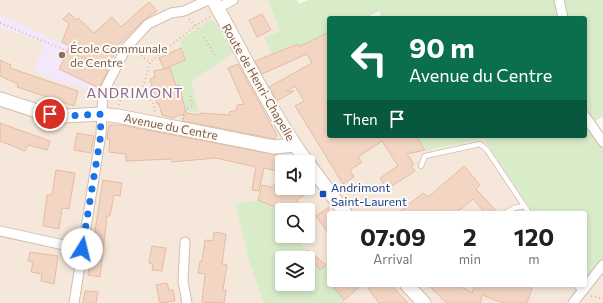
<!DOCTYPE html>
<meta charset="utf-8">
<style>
body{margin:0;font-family:Commissioner,sans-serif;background:#f2f2f2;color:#202124;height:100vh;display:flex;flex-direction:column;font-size:15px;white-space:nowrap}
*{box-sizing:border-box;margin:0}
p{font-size:13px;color:#757577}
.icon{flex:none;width:22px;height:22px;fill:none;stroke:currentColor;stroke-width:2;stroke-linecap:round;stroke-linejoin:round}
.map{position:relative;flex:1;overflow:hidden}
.panel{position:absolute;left:327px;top:211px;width:260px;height:76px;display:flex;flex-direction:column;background:#fff;border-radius:4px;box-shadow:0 2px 6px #0003}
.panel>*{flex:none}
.guide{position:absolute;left:327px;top:16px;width:260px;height:122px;border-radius:4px;box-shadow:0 2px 6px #0003;background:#0b6e4f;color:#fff;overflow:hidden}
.tools{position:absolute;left:275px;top:155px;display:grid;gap:8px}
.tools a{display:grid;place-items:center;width:40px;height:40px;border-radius:4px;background:#fff;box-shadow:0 2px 6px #0003;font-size:20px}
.pin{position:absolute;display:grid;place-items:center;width:34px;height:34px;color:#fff;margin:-17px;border:2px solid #fff;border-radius:50%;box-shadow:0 1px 4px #0007}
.me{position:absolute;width:44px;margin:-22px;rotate:9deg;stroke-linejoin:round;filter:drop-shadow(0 0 3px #0008)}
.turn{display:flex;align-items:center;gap:14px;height:84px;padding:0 16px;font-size:18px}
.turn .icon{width:52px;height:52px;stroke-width:2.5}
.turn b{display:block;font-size:28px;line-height:34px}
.then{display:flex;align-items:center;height:38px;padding:0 16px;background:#0003;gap:8px;font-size:15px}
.eta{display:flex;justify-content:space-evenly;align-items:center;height:68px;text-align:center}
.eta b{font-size:24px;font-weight:700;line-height:28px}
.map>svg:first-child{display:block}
</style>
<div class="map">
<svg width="603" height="303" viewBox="0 0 603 303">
<rect width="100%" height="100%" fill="#fdf6ec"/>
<!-- residential -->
<path fill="#f5e8da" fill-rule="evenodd" d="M0,0H271L268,2L280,31L299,47L329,32V136H418L427,150L484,139L533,213H329V285H581L603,260V303H0ZM282,162H308V188H282ZM282,210H308V236H282ZM282,258H308V284H282Z"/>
<!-- education -->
<path fill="#f3e8fa" d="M0,14L110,67L100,92L55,80L34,72L44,43L0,27Z"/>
<!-- green -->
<path fill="#d8ecc9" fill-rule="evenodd" d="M271,0H297L299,4L308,0H555L559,18H382L379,11L365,18H329V32L299,47L272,54L264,38L280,31L268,1Z
M563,0H603V116L593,123L585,106V18H567Z
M210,20L215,22L233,53L191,81L199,113L186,111L179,85L176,86L171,72L167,74L165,69L185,60L181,48V40Z
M585,120L603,148V260L585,281V213H533L484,139L427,150L418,136H585Z
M258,200C281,209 282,211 282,236H296L319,270L326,265L329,269V285H332L346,303H264L250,264L235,204ZM282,258H308V284H282Z"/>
<!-- building -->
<path fill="#f3d5c3" stroke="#e6bba3" d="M149,2L157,11L144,20L113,50L116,53L103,68L108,71L99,88L59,69L70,46L62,42L69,24L63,19L69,13L76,20L78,18L94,33L112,17L121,27Z
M262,14L271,30L257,37L249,20Z
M329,32V136H417L425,150L407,154L414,164L411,166L415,171L387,189L380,178L398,166L382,141L358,157L362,162L350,170L354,177L343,184L295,106L304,101L295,86L287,91H294L277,101L269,87L312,63L307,54L262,74L255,61L298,44L299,47Z
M181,48L185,60L164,69L159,58Z
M0,60L11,65L10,68L78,91L74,106L17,87L18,84L0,76Z
M238,64L277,135L275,139L183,121L184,114L172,118L162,115L159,104H157L150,79L155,77L154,71L170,68L176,86L179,85L186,113L200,115V113L230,115L229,112L237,110V105L244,104L228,68Z
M0,123L50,141L47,150L28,145L25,151L0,141Z
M109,125H121L282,156V172L264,168L259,191L252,190L256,167L216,158L172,162V159L126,161V154L109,152L110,139H107Z
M77,133L94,136L91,153L74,150Z
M464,166L480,185L476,189L498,213H485L473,199L456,213H398L423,193L428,197Z
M56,170L75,173L69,209L62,208L59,229L43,226L47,195H52Z
M282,177V188H314L297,200L304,210H278L275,207L258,200L262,185L272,187Z
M103,180L122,183L120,196L114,195L110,216H107L100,277L88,275Z
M329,207V234L316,216Z
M214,232L226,234L222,264L227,265L223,290H226L224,303L202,302L205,274L198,273L200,261H202L205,240L213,241Z
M152,246L166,248L162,271L152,270L153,264L149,263Z
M308,250L326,265L320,270L306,252Z
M30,252L58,256L54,284L41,281L42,274L31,272L33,262L28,261Z
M167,283L169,290H173L175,301L160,303L156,285Z
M332,285H362L344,300Z
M366,285H391L408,303H379Z
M428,285H459L472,293L475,285H533L527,303H503L482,295L480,303H447Z
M85,291L98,292L96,303H83Z"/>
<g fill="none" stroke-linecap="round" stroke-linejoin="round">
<defs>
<path id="lane" d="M421,166L425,156L480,144L487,150L529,213
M505,213L514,208L524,206
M576,285L581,292"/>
<path id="street" d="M559,0L563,18
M218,8L233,0
M585,116L603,142
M0,231L82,249
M185,242L183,281L187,303
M74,303L101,134L103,93L126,48L148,24L171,13L184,11L208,0
M573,303L603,265"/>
<path id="secondary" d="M213,0C244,55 270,111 307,162
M0,99L37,111L64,116L100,114L118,116L274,147L295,145
M308,163L345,213
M407,285L424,303"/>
</defs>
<!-- lane casing -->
<use href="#lane" stroke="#d1beb0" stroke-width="6"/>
<!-- street casing -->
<use href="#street" stroke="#d1beb0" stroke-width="11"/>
<!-- secondary casing -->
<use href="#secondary" stroke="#d6c0b0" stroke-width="15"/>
<!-- path -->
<path stroke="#d9b8a5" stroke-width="2" stroke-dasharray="1 3" stroke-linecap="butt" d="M189,19L199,30
M0,23L106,67
M204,37L216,57
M139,52L142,57L150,62
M142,91L153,103L155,112
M112,93L122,97L142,91L150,62L195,26L211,16
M119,105L122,97
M182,119L186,109L193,106L189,93
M591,296L603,299"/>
<!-- lane -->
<use href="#lane" stroke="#fff" stroke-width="4.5"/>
<!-- street -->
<use href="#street" stroke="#fff" stroke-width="9"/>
<!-- secondary -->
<use href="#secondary" stroke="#fff" stroke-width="13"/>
</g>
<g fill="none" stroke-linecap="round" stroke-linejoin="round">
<!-- route -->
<path stroke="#1a73e8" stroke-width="7" stroke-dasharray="0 12.6" d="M50,114L64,116L100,114L101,134L82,249"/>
</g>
<!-- markers -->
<circle fill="#8d6e63" stroke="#fffaf3" stroke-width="1.5" cx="62" cy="55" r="4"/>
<rect fill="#1a4fb4" stroke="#fffaf3" stroke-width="1.5" x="319" y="190" width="8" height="8" rx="2"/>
<g text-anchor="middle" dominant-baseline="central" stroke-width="4" stroke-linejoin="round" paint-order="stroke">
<!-- education labels -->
<g font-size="12" fill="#785e54" stroke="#fffaf3" text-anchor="start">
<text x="70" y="48">École Communale<tspan x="70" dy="14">de Centre</tspan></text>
</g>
<!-- street labels -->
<g font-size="12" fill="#7a5c4d" stroke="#fffaf3">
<text transform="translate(259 82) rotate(60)">Route de Henri-Chapelle</text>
<text transform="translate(171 126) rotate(11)">Avenue du Centre</text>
</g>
<!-- transit labels -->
<g font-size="12" fill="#164399" stroke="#fffaf3" text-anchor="start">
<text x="331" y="187">Andrimont<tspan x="331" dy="14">Saint-Laurent</tspan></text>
</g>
<!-- quarter labels -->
<g font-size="14" letter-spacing="1" fill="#846695" stroke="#fffaf3">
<text x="135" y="92">ANDRIMONT</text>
</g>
</g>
</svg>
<div class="tools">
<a><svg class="icon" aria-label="sound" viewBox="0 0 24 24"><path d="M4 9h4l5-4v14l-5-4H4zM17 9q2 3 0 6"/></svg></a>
<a><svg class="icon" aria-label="search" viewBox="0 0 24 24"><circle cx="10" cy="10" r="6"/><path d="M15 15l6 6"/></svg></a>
<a><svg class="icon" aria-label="layers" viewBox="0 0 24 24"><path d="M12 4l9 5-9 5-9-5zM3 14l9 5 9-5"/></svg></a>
</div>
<div class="pin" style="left:50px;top:114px;background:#d93025"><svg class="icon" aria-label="arrive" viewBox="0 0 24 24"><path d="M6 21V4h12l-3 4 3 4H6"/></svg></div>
<svg class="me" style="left:82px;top:249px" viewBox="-20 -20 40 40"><circle r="19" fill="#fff"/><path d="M0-13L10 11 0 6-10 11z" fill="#1a73e8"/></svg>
<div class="guide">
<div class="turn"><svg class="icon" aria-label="left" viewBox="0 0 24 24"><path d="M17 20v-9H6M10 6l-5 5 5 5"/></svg><div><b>90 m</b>Avenue du Centre</div></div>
<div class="then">Then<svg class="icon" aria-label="arrive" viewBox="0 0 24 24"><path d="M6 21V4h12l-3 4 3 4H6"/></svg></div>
</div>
<section class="panel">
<div class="eta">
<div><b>07:09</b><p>Arrival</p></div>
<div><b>2</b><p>min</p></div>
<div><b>120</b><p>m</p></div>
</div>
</section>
</div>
